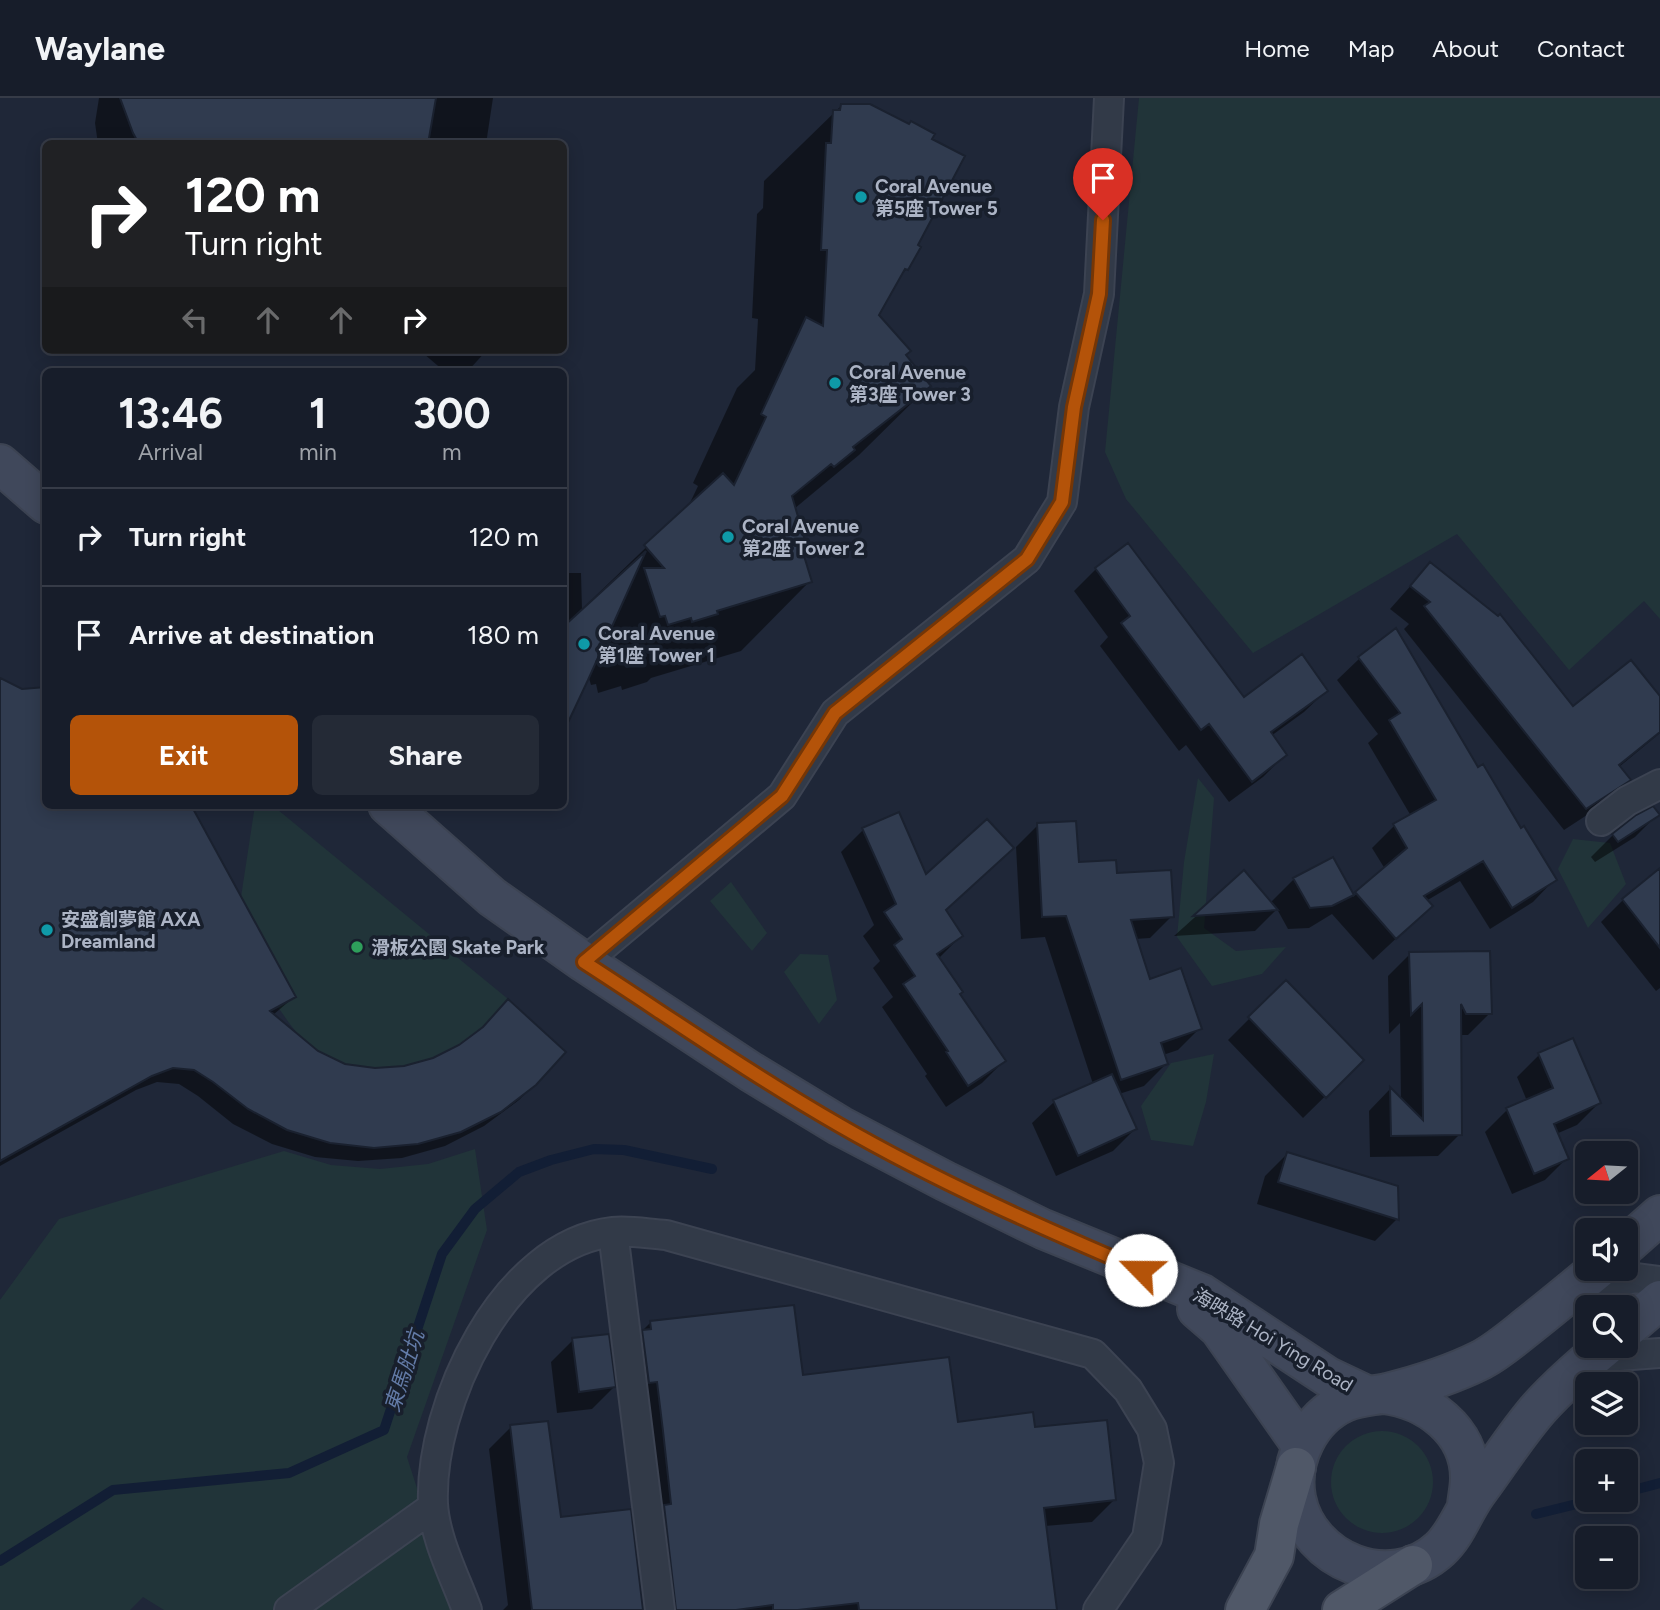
<!DOCTYPE html>
<meta charset="utf-8">
<style>
body{margin:0;font-family:Figtree,"Noto Sans TC",sans-serif;background:#242a36;color:#f1f3f6;height:100vh;display:flex;flex-direction:column;font-size:26px;white-space:nowrap}
*{box-sizing:border-box;margin:0}
p{font-size:23px;color:#9ea2a8}
.icon{flex:none;width:38px;height:38px;fill:none;stroke:currentColor;stroke-width:2;stroke-linecap:round;stroke-linejoin:round}
.map{position:relative;flex:1;overflow:hidden}
.panel{position:absolute;left:42px;top:270px;width:525px;height:441px;display:flex;flex-direction:column;background:#171d2a;border-radius:10px;box-shadow:0 4px 18px #0003,0 0 0 2px #363b47}
.panel>*{flex:none}
.hud{position:absolute;left:42px;top:42px;width:525px;height:214px;border-radius:10px;box-shadow:0 4px 18px #0003,0 0 0 2px #363b47;background:#202124;color:#fff;overflow:hidden}
.needle{width:46px;rotate:252deg}
.controls{position:absolute;left:1575px;top:1043px;display:grid;gap:14px}
.controls a{display:grid;place-items:center;width:63px;height:63px;border-radius:10px;background:#171d2a;box-shadow:0 4px 18px #0003,0 0 0 2px #363b47;font-size:35px}
.pin{position:absolute;display:grid;place-items:center;width:60px;height:60px;color:#fff;margin:-72px -30px;border-radius:50% 50% 50% 0;rotate:-45deg;box-shadow:0 0 7px #0007}
.pin .icon{rotate:45deg}
.me{position:absolute;width:77px;margin:-38px;rotate:293deg;stroke-linejoin:round;filter:drop-shadow(0 0 5px #0008)}
.turn{display:flex;align-items:center;gap:24px;height:147px;padding:0 28px;font-size:32px}
.turn .icon{width:91px;height:91px;stroke-width:2.5}
.turn b{display:block;font-size:49px;line-height:60px}
.lanes{display:flex;align-items:center;height:66px;padding:0 28px;background:#0003;justify-content:center;gap:35px;direction:ltr}
.lanes .off{opacity:.35}
.eta{display:flex;justify-content:space-evenly;align-items:center;height:119px;text-align:center}
.eta b{font-size:42px;font-weight:700;line-height:49px}
.primary-button{display:flex;gap:14px;margin-top:auto;padding:14px 28px}
.primary-button a{flex:1;height:80px;border-radius:10px;background:#b45309;color:#fff;font-size:28px;font-weight:700;line-height:80px;text-align:center}
.primary-button a+a{background:#242a36;color:#f1f3f6}
ul{padding:0;list-style:none}
li{display:flex;align-items:center;gap:21px;height:98px;padding:0 28px;border-top:2px solid #363b47}
li div{flex:1}
li b{display:block;font-size:26px}
li em{font-style:normal}
header{display:flex;align-items:center;gap:42px;box-sizing:border-box;height:98px;padding:0 35px;background:#171d2a;border-bottom:2px solid #363b47}
header strong{font-size:33px}
nav{display:flex;gap:38px;margin-inline-start:auto;font-size:24px}
.map>svg:first-child{display:block}
</style>
<header>
<strong>Waylane</strong>
<nav><a>Home</a><a>Map</a><a>About</a><a>Contact</a></nav>
</header>
<div class="map">
<svg width="1660" height="1512" viewBox="0 0 1660 1512">
<rect width="100%" height="100%" fill="#1f2738"/>
<!-- green -->
<path fill="#213439" d="M1139,0H1660V521L1644,503L1569,572L1457,436L1253,555L1126,401L1105,354Z
M1198,680L1214,700L1204,830L1236,853L1286,849L1262,876L1212,888L1177,839L1184,764Z
M255,707H272L508,901C499,910 492,921 482,929C440,968 368,986 317,953C300,942 289,925 278,909L296,899L241,799Z
M1573,741L1610,745L1626,786L1588,830L1558,771Z
M731,784L767,835L752,853L710,803Z
M800,856L828,857L837,902L819,926L784,874Z
M1214,956L1206,1004L1193,1048L1151,1042L1141,1008L1171,965Z
M475,1051L487,1132L407,1359L456,1512H164L143,1499L130,1512H0V1202L59,1121L284,1053L331,1067L380,1071L428,1066Z
M1331 1384a51 51 0 1 1 102 0a51 51 0 1 1-102 0Z"/>
<!-- shadow -->
<path fill="#0007" d="M99,0H493L486,46H98L95,25Z
M841,8L916,147L907,171L898,179L877,217L904,258L929,288L859,357L794,411L804,446L799,450L810,483L741,553L651,580L647,584L622,592L621,588L598,595L596,586L591,587L588,577L577,599L564,613V475H581L582,511L688,409L698,388L693,385L737,290L755,272L758,221L752,220L757,116L763,110L764,83Z
M416,252H487L468,273H444L424,256Z
M1128,447L1244,602L1326,593L1304,614L1271,638L1285,657L1263,679L1229,704L1186,647L1179,653L1100,548L1108,539L1074,493L1096,471Z
M1430,466L1498,520L1572,611L1660,601V635L1619,669L1629,682L1607,704L1564,732L1404,531L1409,526L1390,511Z
M1395,532L1477,672L1554,782L1533,804L1490,831L1460,783L1426,803L1431,808L1373,862L1332,816L1309,830L1288,831L1277,811L1255,833L1174,838L1244,775L1270,805L1294,781L1332,761L1353,799L1385,771L1372,750L1394,728L1411,718L1368,645L1378,636L1337,582L1359,561Z
M0,582L46,707H187L294,899L273,917L317,954L345,967L535,986L519,1002L484,1028L445,1048L402,1060L358,1063L315,1059L272,1046L233,1026L198,998L179,986L157,984L136,992L0,1068Z
M1657,717L1635,739L1595,764L1591,759L1613,737L1637,719Z
M1038,727L1077,766L1115,777L1172,818L1150,840L1135,841L1149,883L1200,930L1178,952L1163,957L1166,966L1144,988L1119,996L1135,1031L1113,1053L1056,1078L1032,1025L1054,1004L1093,986L1045,839L1021,841L1016,749Z
M863,732L926,779L961,838L938,861L958,897L1004,963L982,985L946,1009L925,978L927,976L882,909L893,899L873,870L880,863L863,838L874,827L841,754Z
M1660,772V890L1656,893L1601,824L1623,802Z
M1410,856L1490,915L1468,937H1460V1036L1438,1058L1370,1059L1369,1013L1390,991L1401,1003L1400,925L1389,936L1388,878Z
M1286,884L1362,962L1303,1020L1228,942Z
M1539,957L1599,1005L1577,1027L1556,1036L1567,1060L1545,1082L1512,1096L1485,1034L1507,1012L1527,1003L1517,979Z
M1287,1056L1397,1121L1375,1143L1257,1106L1265,1078Z
M651,1224L802,1279L956,1326L1033,1331L1114,1402L1092,1424L1045,1428L1055,1512H653L629,1246Z
M573,1242L614,1289L592,1311L557,1315L551,1264Z
M511,1329L559,1421L642,1512H503L508,1507L489,1351Z"/>
<g fill="none" stroke-linecap="round" stroke-linejoin="round">
<!-- stream -->
<path stroke="#121e35" stroke-width="10" d="M1626,1394L1660,1385
M1536,1416L1593,1402
M0,1463L113,1392L289,1375L384,1332L442,1156L475,1111L519,1074L551,1062L594,1051L624,1052L712,1071"/>
</g>
<!-- building -->
<path fill="#303b4f" stroke="#1a212f" stroke-width="2" d="M120,0H436L428,46H139L133,35Z
M841,6H870L909,26L911,23L935,36L932,41L965,58L918,147L921,149L908,172L905,171L879,217L911,253L906,257L931,288L853,349L855,352L834,369L831,366L792,398L806,446L801,448L812,484L717,513L718,516L692,524L691,520L668,527L665,518L660,519L644,470H664L644,447L723,375L734,387L766,319L761,316L806,219L823,228L827,152H821L826,45H831L833,12H840Z
M1128,445L1244,599L1302,556L1328,593L1271,634L1287,657L1252,684L1209,626L1201,632L1121,525L1130,518L1095,470Z
M646,453L588,582L564,633V528Z
M1430,464L1498,518L1500,516L1573,608L1631,562L1660,598V634L1619,667L1631,682L1586,711L1424,508L1430,504L1410,488Z
M1396,530L1478,669L1483,666L1521,730L1524,728L1557,782L1512,810L1483,763L1424,798L1433,808L1396,841L1355,794L1407,750L1393,726L1436,702L1389,622L1400,615L1358,559Z
M0,580L22,591L46,589V707H191L296,899L270,913L318,953L345,966L375,970L404,968L433,960L459,947L483,929L508,901L566,954L536,987L501,1014L461,1034L418,1046L374,1050L330,1045L287,1032L248,1011L213,984L194,972L173,970L152,978L0,1063Z
M1653,708L1660,717L1618,744L1612,736L1636,717Z
M899,714L926,776L987,721L1014,750L946,812L963,838L937,856L963,894L960,896L1006,963L968,988L946,954L948,953L903,886L915,878L894,847L902,841L884,814L896,806L862,730Z
M1076,723L1079,764L1116,762L1117,775L1171,772L1174,819L1131,822L1150,881L1181,870L1202,931L1161,945L1168,966L1121,982L1066,818L1042,819L1037,725Z
M1333,759L1354,797L1332,808L1310,810L1293,780Z
M1660,770V850L1622,801Z
M1244,772L1278,812L1193,818Z
M1490,853L1492,916H1466L1461,906L1462,1037L1391,1038L1390,989L1423,1022L1422,906L1411,917L1409,854Z
M1286,882L1364,962L1326,1000L1248,919Z
M1573,940L1601,1005L1554,1026L1569,1061L1534,1076L1506,1010L1553,990L1538,955Z
M1112,976L1137,1031L1078,1058L1053,1002Z
M1287,1054L1398,1088L1399,1122L1278,1084Z
M794,1207L803,1277L949,1259L958,1324L1033,1314L1035,1329L1107,1322L1116,1402L1044,1410L1057,1512H859L858,1505L798,1512H773V1507L736,1512H676L664,1407L671,1406L663,1333L657,1284L649,1285L642,1232L651,1231L650,1223Z
M609,1236L616,1289L579,1294L572,1240Z
M548,1323L561,1419L631,1411L643,1512H532L510,1327Z"/>
<g fill="none" stroke-linecap="round" stroke-linejoin="round">
<defs>
<path id="street" d="M1601,723L1627,703L1660,686
M584,864L782,698L835,615L1027,461L1062,404L1074,309L1099,196L1109,0
M613,1134L660,1512
M1573,1193L1635,1180L1660,1183
M1591,1260L1660,1255
M289,1512L433,1409
M467,1512C455,1479 435,1441 433,1406C429,1308 503,1146 613,1134C629,1132 649,1136 666,1137L1093,1256L1128,1292L1152,1331L1159,1365L1147,1440L1098,1512"/>
<path id="secondary" d="M0,366L46,406
M388,707L492,799L584,864L751,974L840,1028L945,1083L1043,1131L1202,1196L1328,1279L1366,1297
M1626,1147L1660,1117
M1598,1171C1575,1190 1552,1209 1528,1228C1513,1240 1498,1253 1481,1262C1451,1277 1419,1287 1387,1295C1373,1298 1359,1298 1345,1304C1309,1320 1289,1362 1296,1400C1308,1463 1390,1497 1440,1451C1457,1435 1463,1413 1477,1394C1498,1366 1517,1335 1540,1309C1560,1287 1583,1267 1606,1248
M1197,1211L1219,1230L1302,1348
M1626,1231L1660,1202
M1383,1296C1427,1301 1470,1332 1470,1380C1470,1389 1468,1398 1467,1407"/>
<path id="primary" d="M1245,1512L1274,1458L1279,1426L1296,1369
M1342,1512L1413,1467"/>
</defs>
<!-- street casing -->
<use href="#street" stroke="#3c4352" stroke-width="32"/>
<!-- secondary casing -->
<use href="#secondary" stroke="#3c4352" stroke-width="42"/>
<!-- primary casing -->
<use href="#primary" stroke="#3c4352" stroke-width="42"/>
<!-- street -->
<use href="#street" stroke="#323a48" stroke-width="28"/>
<!-- secondary -->
<use href="#secondary" stroke="#40485b" stroke-width="38"/>
<!-- primary -->
<use href="#primary" stroke="#505868" stroke-width="38"/>
</g>
<g fill="none" stroke-linecap="round" stroke-linejoin="round">
<defs>
<path id="route" d="M1103,122L1099,196L1074,309L1062,404L1027,461L835,615L782,698L584,864C669,919 752,977 839,1027C936,1083 1038,1128 1141,1172"/>
</defs>
<!-- route casing -->
<use href="#route" stroke="#753606" stroke-width="18"/>
<!-- route -->
<use href="#route" stroke="#b45309" stroke-width="12"/>
</g>
<!-- markers -->
<g fill="#0f9aa8" stroke="#181f2c" stroke-width="2.5">
<circle cx="861" cy="99" r="7"/>
<circle cx="835" cy="285" r="7"/>
<circle cx="728" cy="439" r="7"/>
<circle cx="584" cy="546" r="7"/>
<circle cx="47" cy="832" r="7"/>
</g>
<circle fill="#2e9e5b" stroke="#181f2c" stroke-width="2.5" cx="357" cy="849" r="7"/>
<g text-anchor="middle" dominant-baseline="central" stroke-width="7" stroke-linejoin="round" paint-order="stroke">
<!-- poi labels -->
<g font-size="19" font-weight="bold" fill="#acb4c5" stroke="#181f2c" text-anchor="start">
<text x="875" y="88">Coral Avenue<tspan x="875" dy="22">第5座 Tower 5</tspan></text>
<text x="849" y="274">Coral Avenue<tspan x="849" dy="22">第3座 Tower 3</tspan></text>
<text x="742" y="428">Coral Avenue<tspan x="742" dy="22">第2座 Tower 2</tspan></text>
<text x="598" y="535">Coral Avenue<tspan x="598" dy="22">第1座 Tower 1</tspan></text>
<text x="61" y="821">安盛創夢館 AXA<tspan x="61" dy="22">Dreamland</tspan></text>
<text x="371" y="849">滑板公園 Skate Park</text>
</g>
<!-- street labels -->
<g font-size="19" fill="#acb4c5" stroke="#181f2c">
<text transform="translate(1273 1242) rotate(31)">海映路 Hoi Ying Road</text>
</g>
<!-- water labels -->
<g font-size="21" font-style="italic" fill="#637ba7" stroke="#181f2c">
<text transform="translate(404 1273) rotate(-72)">東馬肚坑</text>
</g>
</g>
</svg>
<div class="controls">
<a><svg class="needle" viewBox="-14 -14 28 28"><path d="M0-13l5 13h-10z" fill="#e53935"/><path d="M0 13l5-13h-10z" fill="#9ea2a8"/></svg></a>
<a><svg class="icon" aria-label="sound" viewBox="0 0 24 24"><path d="M4 9h4l5-4v14l-5-4H4zM17 9q2 3 0 6"/></svg></a>
<a><svg class="icon" aria-label="search" viewBox="0 0 24 24"><circle cx="10" cy="10" r="6"/><path d="M15 15l6 6"/></svg></a>
<a><svg class="icon" aria-label="layers" viewBox="0 0 24 24"><path d="M12 4l9 5-9 5-9-5zM3 14l9 5 9-5"/></svg></a>
<a>+</a>
<a>−</a>
</div>
<div class="pin" style="left:1103px;top:122px;background:#d93025"><svg class="icon" aria-label="arrive" viewBox="0 0 24 24"><path d="M6 21V4h12l-3 4 3 4H6"/></svg></div>
<svg class="me" style="left:1141px;top:1172px" viewBox="-20 -20 40 40"><circle r="19" fill="#fff"/><path d="M0-13L10 11 0 6-10 11z" fill="#b45309"/></svg>
<div class="hud">
<div class="turn"><svg class="icon" aria-label="right" viewBox="0 0 24 24"><path d="M7 20v-9h11M14 6l5 5-5 5"/></svg><div><b>120 m</b>Turn right</div></div>
<div class="lanes"><svg class="icon off" aria-label="left" viewBox="0 0 24 24"><path d="M17 20v-9H6M10 6l-5 5 5 5"/></svg><svg class="icon off" aria-label="ahead" viewBox="0 0 24 24"><path d="M12 20V5M6 11l6-6 6 6"/></svg><svg class="icon off" aria-label="ahead" viewBox="0 0 24 24"><path d="M12 20V5M6 11l6-6 6 6"/></svg><svg class="icon" aria-label="right" viewBox="0 0 24 24"><path d="M7 20v-9h11M14 6l5 5-5 5"/></svg></div>
</div>
<section class="panel">
<div class="eta">
<div><b>13:46</b><p>Arrival</p></div>
<div><b>1</b><p>min</p></div>
<div><b>300</b><p>m</p></div>
</div>
<ul>
<li><svg class="icon" aria-label="right" viewBox="0 0 24 24"><path d="M7 20v-9h11M14 6l5 5-5 5"/></svg><div><b>Turn right</b></div><em>120 m</em></li>
<li><svg class="icon" aria-label="arrive" viewBox="0 0 24 24"><path d="M6 21V4h12l-3 4 3 4H6"/></svg><div><b>Arrive at destination</b></div><em>180 m</em></li>
</ul>
<div class="primary-button"><a>Exit</a><a>Share</a></div>
</section>
</div>
